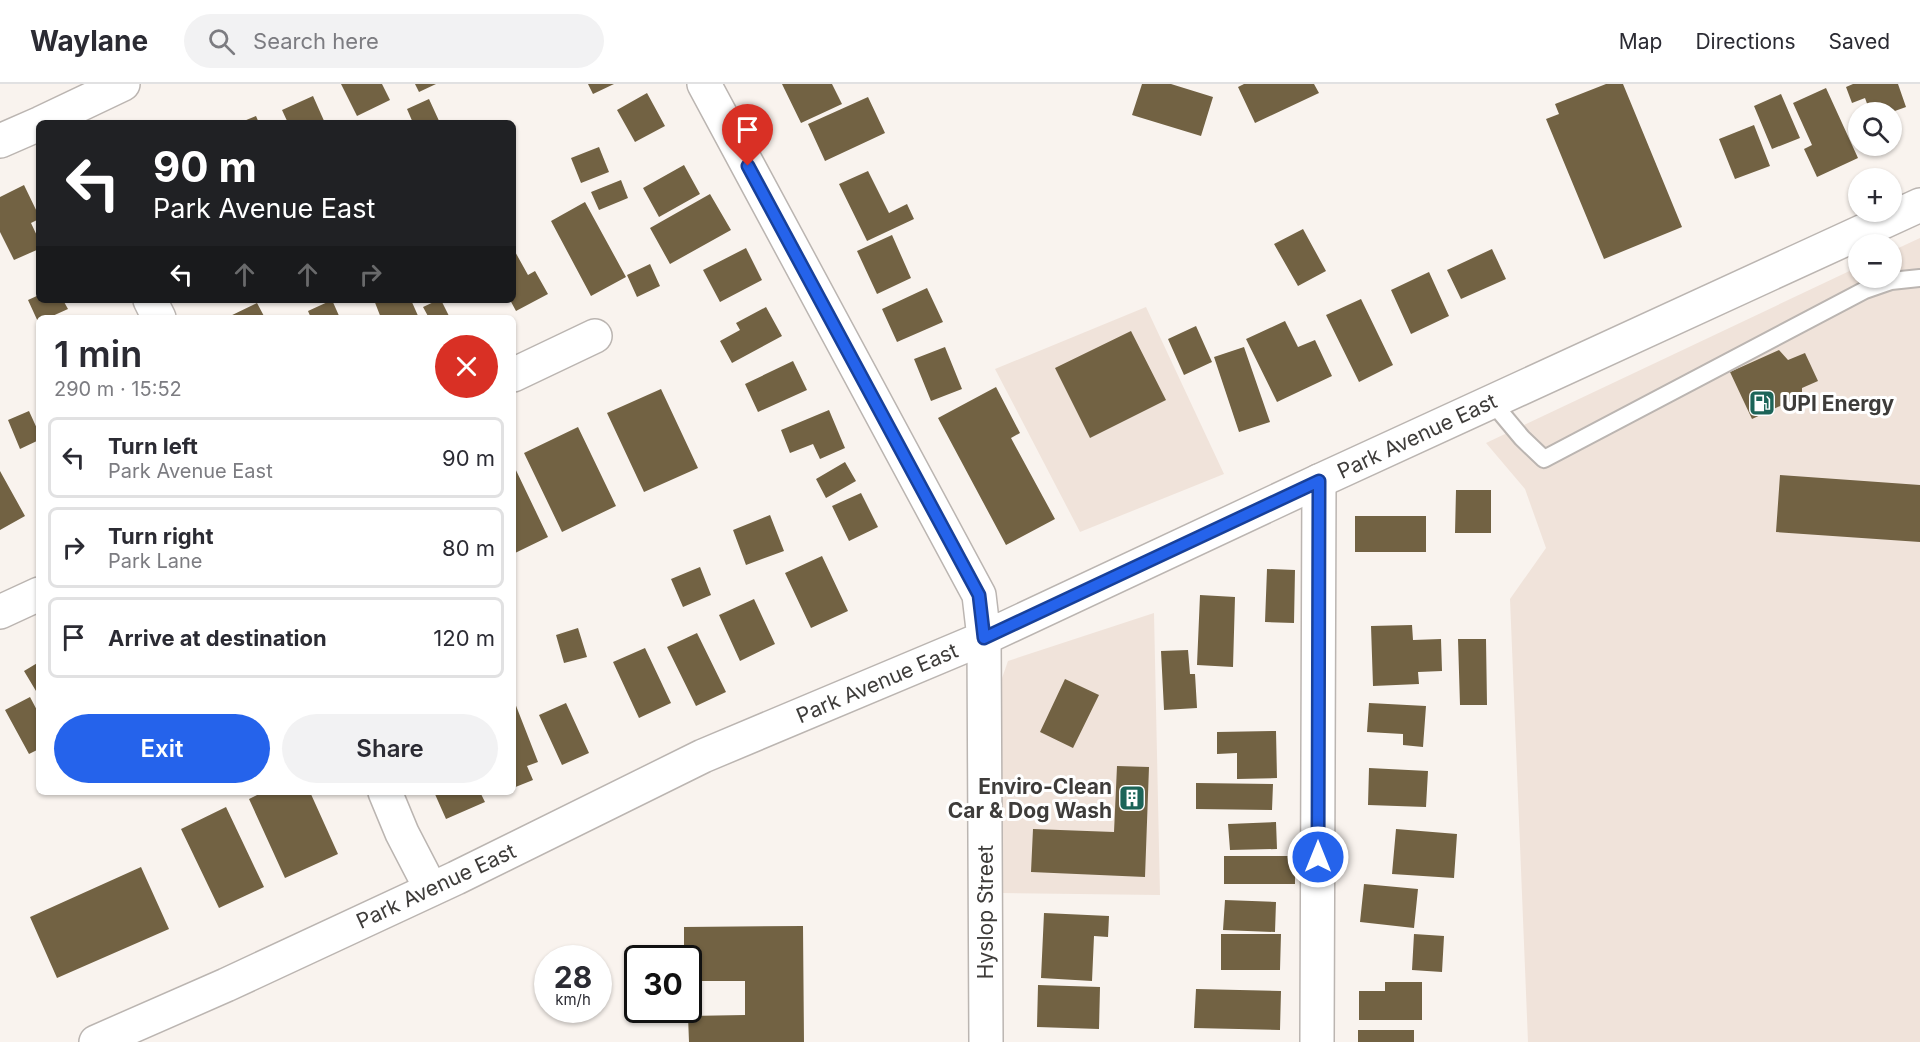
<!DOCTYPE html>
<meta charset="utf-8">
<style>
body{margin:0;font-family:Inter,sans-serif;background:#f2f2f3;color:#2b2b33;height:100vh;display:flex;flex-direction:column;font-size:22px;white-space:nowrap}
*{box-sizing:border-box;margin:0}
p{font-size:20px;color:#7c7c81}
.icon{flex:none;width:33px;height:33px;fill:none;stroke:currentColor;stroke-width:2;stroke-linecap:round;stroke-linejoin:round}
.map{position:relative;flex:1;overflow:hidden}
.sheet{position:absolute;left:36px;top:231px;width:480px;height:480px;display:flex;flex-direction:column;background:#fff;border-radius:9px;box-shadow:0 2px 4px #0004}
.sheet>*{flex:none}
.banner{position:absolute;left:36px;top:36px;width:480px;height:183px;border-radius:9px;box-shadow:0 2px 4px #0004;background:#202124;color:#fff;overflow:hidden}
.tools{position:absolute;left:1848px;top:18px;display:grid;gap:12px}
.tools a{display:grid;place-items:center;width:54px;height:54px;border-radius:50%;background:#fff;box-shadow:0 2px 4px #0004;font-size:30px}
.speed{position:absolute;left:534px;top:861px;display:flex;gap:12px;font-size:30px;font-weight:700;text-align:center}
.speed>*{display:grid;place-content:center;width:78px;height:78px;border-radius:50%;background:#fff;box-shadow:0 2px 4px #0004;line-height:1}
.speed small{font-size:15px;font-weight:400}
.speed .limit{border:3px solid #111;border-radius:9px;background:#fff;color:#111}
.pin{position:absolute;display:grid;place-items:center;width:51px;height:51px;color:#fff;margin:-62px -26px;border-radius:50% 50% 50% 0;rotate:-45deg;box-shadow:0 0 6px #0007}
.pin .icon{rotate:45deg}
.me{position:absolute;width:66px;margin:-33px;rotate:0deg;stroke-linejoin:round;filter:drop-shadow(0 0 4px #0008)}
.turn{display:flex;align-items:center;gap:21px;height:126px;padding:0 18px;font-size:27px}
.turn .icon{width:78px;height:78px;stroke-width:2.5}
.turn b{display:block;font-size:42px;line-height:51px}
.lanes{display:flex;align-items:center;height:57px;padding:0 18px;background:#0003;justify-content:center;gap:30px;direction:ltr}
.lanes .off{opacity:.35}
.round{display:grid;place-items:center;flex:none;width:63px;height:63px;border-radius:32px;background:#f2f2f3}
.headline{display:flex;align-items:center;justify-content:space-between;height:102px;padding:0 18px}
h1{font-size:36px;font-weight:600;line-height:45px}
.button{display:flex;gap:12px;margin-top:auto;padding:12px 18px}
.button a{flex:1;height:69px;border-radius:36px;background:#2563eb;color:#fff;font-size:24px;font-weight:600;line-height:69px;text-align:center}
.button a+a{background:#f2f2f3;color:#2b2b33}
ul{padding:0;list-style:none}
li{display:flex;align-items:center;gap:18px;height:81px;margin:0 12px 9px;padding:0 6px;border:3px solid #e1e1e2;border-radius:9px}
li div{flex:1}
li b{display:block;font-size:22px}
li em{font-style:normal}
header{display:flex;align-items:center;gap:36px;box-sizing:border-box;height:84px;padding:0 30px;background:#fff;border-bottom:2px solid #e1e1e2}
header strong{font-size:28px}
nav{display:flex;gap:33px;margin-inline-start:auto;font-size:21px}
.search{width:420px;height:54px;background:#f2f2f3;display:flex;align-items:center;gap:15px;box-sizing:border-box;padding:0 21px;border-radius:33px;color:#7c7c81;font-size:22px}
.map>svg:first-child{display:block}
</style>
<header>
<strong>Waylane</strong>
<div class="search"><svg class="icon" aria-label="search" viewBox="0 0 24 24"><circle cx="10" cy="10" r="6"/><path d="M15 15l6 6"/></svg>Search here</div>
<nav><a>Map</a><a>Directions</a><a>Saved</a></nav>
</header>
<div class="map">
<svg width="1920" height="958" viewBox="0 0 1920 958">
<rect width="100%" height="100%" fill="#f9f3ee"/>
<!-- built -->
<path fill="#f0e3da" d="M1920,154V958H1528L1510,515L1546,464L1525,405L1486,359L1858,183V194H1892V167Z
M1146,223L1224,390L1080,448L995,285Z
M1154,529L1160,811L1002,809L1001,597L1008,577Z"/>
<!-- building -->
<path fill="#726243" d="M341,0H382L390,16L357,32Z
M415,0H436L419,8Z
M588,0H614L593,10Z
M782,0H832L842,20L801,39Z
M1142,0H1171L1213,13L1201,52L1132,31Z
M1244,0H1314L1319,9L1255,39L1238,3Z
M1606,0H1623L1682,143L1604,175L1546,35L1559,30L1555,20Z
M1853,0H1898L1906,23L1892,28H1870L1865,14L1852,19L1846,3Z
M1826,4L1858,74L1817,93L1804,65L1812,61L1793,19Z
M647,9L665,42L635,58L617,26Z
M1781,10L1800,54L1772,65L1754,22Z
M313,12L325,39H288L282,26Z
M868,13L885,49L825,77L808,40Z
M429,15L440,39H413L407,25Z
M256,32L259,39H239Z
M1754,41L1770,82L1735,95L1719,55Z
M599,63L609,88L581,99L571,74Z
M684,81L700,110L659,133L643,104Z
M868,87L889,129L907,120L914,135L867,157L839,100Z
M621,96L628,114L599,126L591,108Z
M24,101L39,132V135L31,139L39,156V165L14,176L0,148V113Z
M710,110L731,146L670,180L650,144Z
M585,118L626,193L591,212L551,137Z
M1303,145L1326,187L1298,202L1274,160Z
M892,151L911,194L877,210L857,167Z
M513,164L528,191L535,187L548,210L516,227L510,216H513Z
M746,164L762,196L720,218L703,186Z
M1492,165L1506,195L1461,215L1447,186Z
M650,180L660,202L637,213L627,191Z
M1429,188L1449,232L1411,250L1391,206Z
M927,204L943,238L897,258L882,225Z
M39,211V216H63L68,225L48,234H39V240L28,216Z
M1361,215L1393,281L1359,298L1326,231Z
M332,216L340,234H311L308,227Z
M374,216H411L419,234H381Z
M438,216H441L450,234H429L423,223Z
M257,219L265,234H226Z
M766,223L782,252L732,279L720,257L740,246L736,239Z
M1285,237L1298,263L1315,256L1332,292L1277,318L1246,255Z
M1196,242L1212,278L1184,291L1168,255Z
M1131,247L1166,316L1090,354L1055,284Z
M945,263L962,305L931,317L914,275Z
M1244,263L1270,338L1239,348L1214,273Z
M1779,266L1788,276L1805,269L1818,297L1802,304V312L1752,335L1730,288Z
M793,277L807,306L758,328L745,300Z
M996,303L1020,349L1011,354L1055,435L1006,461L938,334Z
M661,305L698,384L644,408L607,329Z
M829,326L845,364L820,375L813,360L790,369L781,346Z
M29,327L39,349V356L20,365L8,336Z
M578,343L616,422L562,448L524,369Z
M845,378L856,397L826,414L816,395Z
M513,380L548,453L513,470Z
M0,387L25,432L0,446Z
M1780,391L1920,401V458L1776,448Z
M1456,406H1491V449H1455Z
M861,409L878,443L849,457L832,422Z
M770,431L784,467L746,481L733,446Z
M1355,432H1426V468H1355Z
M822,472L848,527L811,544L785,489Z
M700,483L711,511L683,523L671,495Z
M1267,485L1295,486L1294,539L1265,538Z
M1200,511L1235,513L1233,583L1197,581Z
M754,515L775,560L740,577L719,531Z
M1412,541L1413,556L1441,555L1442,587L1418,588L1419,600L1373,602L1371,542Z
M578,544L587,573L564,579L556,551Z
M697,549L726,608L696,622L667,563Z
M1458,555H1486L1487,621H1460Z
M645,564L671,619L639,634L613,578Z
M1188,566L1190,590H1195L1197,624L1164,626L1161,567Z
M39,578V612L24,587Z
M1065,595L1099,611L1073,664L1040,648Z
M30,613L39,630V665L29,670L5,626Z
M513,614L538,678L527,682L533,696L513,704Z
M566,619L589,669L562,681L539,631Z
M1369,619L1426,622L1423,663L1403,661V650L1367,648Z
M1276,647L1277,694L1237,695V669L1217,670V648Z
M1117,682L1149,683L1145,793L1031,788L1033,745L1114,748Z
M1369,684L1428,687L1426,723L1368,721Z
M1196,699L1273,700L1272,726L1196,725Z
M263,708H310L338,770L285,794L249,715Z
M434,708H480L485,718L446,735Z
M226,723L264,803L219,824L181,745Z
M1276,738L1277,765L1230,766L1228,740Z
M1396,745L1457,750L1454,794L1392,790Z
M1224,772H1295V800H1224Z
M141,783L169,845L57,894L30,833Z
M1364,800L1418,805L1414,844L1360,838Z
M1225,816L1276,818L1275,848L1223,846Z
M1044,829L1109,832L1108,853L1094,852L1092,897L1041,894Z
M803,842L804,958H689L688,932L745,931V897H688V874H684V843Z
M1221,850H1281L1280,886H1221Z
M1414,850L1444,852L1442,888L1412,886Z
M1385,898H1422V936H1359V907H1385Z
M1038,901L1100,903L1099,945L1037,943Z
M1196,905L1281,907L1280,946L1194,944Z
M1358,946H1414V958H1358Z"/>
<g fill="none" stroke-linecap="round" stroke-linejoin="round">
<defs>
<path id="lane" d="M1891,197L1920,194
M1492,318L1522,354L1544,375L1865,206L1891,197L1890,194"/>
<path id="street" d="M41,39L123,0
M0,57L39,40
M150,216L159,234
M513,291L595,252
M0,528L39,510
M984,554L986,958
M385,708L402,749L431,805
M1317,958L1319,397"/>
<path id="secondary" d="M704,0L979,511L984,554
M96,958L226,901L456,794L703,672L984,554L1319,397L1920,121"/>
</defs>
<!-- lane casing -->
<use href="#lane" stroke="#bbb5b1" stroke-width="20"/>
<!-- street casing -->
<use href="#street" stroke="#bbb5b1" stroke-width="36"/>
<!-- secondary casing -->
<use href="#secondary" stroke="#bbb5b1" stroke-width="36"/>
<!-- lane -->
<use href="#lane" stroke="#fff" stroke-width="16"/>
<!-- street -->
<use href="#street" stroke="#fff" stroke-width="33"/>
<!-- secondary -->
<use href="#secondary" stroke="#fff" stroke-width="33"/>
</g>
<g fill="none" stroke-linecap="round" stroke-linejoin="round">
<defs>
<path id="route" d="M748,82L979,511L984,554L1319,397L1318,773"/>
</defs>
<!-- route casing -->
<use href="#route" stroke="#184099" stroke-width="15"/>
<!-- route -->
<use href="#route" stroke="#2563eb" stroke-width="10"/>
</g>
<!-- icons -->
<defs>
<symbol id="fuel-square" viewBox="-11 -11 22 22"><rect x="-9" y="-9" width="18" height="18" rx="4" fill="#1c6458" stroke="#fff"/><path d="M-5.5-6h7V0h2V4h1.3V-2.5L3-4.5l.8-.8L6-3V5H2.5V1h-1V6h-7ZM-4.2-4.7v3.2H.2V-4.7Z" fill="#fff"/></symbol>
<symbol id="building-square" viewBox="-11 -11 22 22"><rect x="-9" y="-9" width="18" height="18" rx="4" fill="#1c6458" stroke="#fff"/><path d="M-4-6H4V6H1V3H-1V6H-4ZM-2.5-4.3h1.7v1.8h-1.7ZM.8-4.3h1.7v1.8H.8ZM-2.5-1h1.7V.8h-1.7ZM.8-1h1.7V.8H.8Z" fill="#fff"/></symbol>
</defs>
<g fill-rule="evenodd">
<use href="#fuel-square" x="1747" y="304" width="30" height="30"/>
<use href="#building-square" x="1117" y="699" width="30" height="30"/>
</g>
<g text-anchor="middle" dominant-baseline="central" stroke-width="6" stroke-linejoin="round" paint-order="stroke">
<!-- poi labels -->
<g font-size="21" font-weight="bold" fill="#3e3c3a" stroke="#fff" text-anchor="start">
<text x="1782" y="319">UPI Energy</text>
<text x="1112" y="702" text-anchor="end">Enviro-Clean<tspan x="1112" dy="24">Car &amp; Dog Wash</tspan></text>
</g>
<!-- street labels -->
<g font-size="21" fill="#3e3c3a" stroke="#fff">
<text transform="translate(1417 352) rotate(-25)">Park Avenue East</text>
<text transform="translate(877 599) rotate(-23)">Park Avenue East</text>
<text transform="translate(436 802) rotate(-25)">Park Avenue East</text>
<text transform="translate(985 828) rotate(-90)">Hyslop Street</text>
</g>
</g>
</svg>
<div class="tools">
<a><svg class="icon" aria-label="search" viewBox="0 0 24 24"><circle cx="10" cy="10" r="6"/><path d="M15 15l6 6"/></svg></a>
<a>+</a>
<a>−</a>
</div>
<div class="speed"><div>28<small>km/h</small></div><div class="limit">30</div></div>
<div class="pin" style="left:748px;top:82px;background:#d93025"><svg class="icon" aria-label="arrive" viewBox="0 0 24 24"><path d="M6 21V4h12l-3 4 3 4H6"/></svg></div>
<svg class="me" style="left:1318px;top:773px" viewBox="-20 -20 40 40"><circle r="17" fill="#2563eb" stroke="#fff" stroke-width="3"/><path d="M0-11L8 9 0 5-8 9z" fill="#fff"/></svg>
<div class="banner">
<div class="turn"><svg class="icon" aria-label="left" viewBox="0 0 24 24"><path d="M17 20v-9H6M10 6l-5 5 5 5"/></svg><div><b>90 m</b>Park Avenue East</div></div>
<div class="lanes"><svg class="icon" aria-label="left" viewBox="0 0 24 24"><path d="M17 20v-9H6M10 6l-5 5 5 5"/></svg><svg class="icon off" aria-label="ahead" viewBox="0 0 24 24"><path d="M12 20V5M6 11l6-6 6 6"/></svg><svg class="icon off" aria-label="ahead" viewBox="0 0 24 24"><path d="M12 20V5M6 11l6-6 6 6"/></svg><svg class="icon off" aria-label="right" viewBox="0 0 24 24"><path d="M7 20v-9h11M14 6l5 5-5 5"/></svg></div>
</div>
<section class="sheet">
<div class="headline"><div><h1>1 min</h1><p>290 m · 15:52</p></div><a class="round" style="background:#d93025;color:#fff"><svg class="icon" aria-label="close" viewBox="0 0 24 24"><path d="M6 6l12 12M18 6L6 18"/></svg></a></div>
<ul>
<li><svg class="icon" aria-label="left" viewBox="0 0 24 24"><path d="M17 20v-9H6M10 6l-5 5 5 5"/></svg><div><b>Turn left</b><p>Park Avenue East</p></div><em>90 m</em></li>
<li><svg class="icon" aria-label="right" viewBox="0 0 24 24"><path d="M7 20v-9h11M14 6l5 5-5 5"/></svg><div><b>Turn right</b><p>Park Lane</p></div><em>80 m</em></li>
<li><svg class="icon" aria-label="arrive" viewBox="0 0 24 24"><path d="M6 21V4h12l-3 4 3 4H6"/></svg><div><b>Arrive at destination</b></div><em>120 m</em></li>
</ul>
<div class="button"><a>Exit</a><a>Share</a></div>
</section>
</div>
